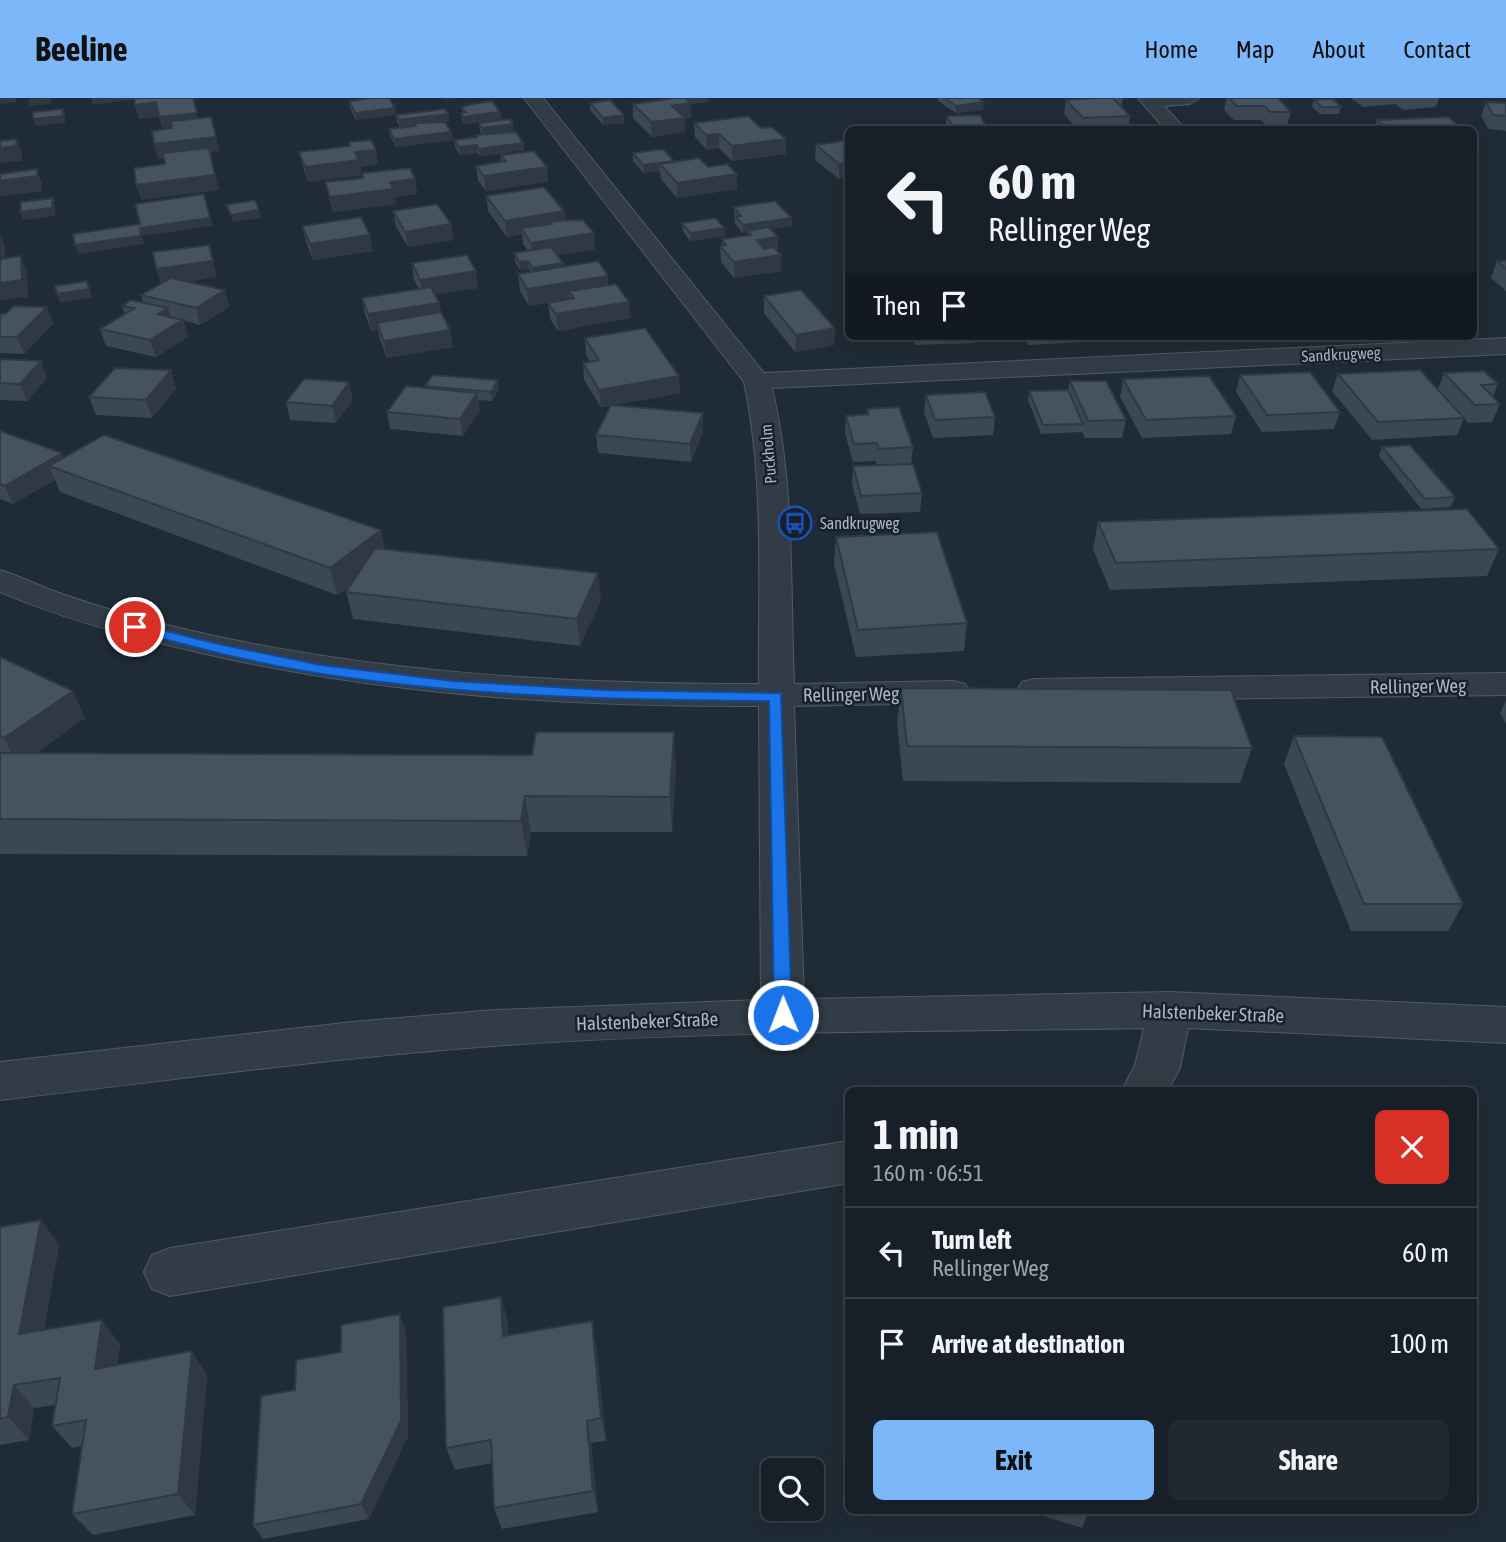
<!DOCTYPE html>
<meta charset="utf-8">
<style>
body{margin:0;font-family:"Asap Condensed",sans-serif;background:#202830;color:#f1f3f6;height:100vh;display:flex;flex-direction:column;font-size:26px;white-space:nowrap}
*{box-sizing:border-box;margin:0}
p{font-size:23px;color:#9ea3a8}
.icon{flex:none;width:38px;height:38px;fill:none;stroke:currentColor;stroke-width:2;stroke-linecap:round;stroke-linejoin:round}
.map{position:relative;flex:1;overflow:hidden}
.drawer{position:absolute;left:845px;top:989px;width:632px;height:427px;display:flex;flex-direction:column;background:#172028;border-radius:10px;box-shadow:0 7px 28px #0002,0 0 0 2px #363e45}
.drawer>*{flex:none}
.guide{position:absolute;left:845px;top:28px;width:632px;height:214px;border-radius:10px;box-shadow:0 7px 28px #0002,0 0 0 2px #363e45;background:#172028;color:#f1f3f6;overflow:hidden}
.fabs{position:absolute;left:761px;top:1360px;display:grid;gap:14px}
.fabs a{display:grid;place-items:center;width:63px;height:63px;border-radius:10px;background:#172028;box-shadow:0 7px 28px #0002,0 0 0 2px #363e45;font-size:35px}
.pin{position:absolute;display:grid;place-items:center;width:60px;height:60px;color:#fff;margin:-30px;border:4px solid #fff;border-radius:50%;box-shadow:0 2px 7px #0007}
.me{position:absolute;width:77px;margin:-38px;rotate:359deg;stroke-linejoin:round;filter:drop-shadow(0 0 5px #0008)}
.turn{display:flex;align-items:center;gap:24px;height:147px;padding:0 28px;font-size:32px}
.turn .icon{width:91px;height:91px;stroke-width:2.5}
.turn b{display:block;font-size:49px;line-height:60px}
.then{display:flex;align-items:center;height:66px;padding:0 28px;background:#0003;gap:14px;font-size:26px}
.round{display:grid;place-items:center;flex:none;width:74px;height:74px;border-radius:10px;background:#202830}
.summary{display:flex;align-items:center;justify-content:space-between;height:119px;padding:0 28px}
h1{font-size:42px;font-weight:700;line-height:52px}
.action{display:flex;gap:14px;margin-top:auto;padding:14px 28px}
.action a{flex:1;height:80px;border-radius:10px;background:#7cb7f9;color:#111;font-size:28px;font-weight:700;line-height:80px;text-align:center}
.action a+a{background:#202830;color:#f1f3f6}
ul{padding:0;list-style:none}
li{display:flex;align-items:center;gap:21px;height:91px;padding:0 28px;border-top:2px solid #363e45}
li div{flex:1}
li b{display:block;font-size:26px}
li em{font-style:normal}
header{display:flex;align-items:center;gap:42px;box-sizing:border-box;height:98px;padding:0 35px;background:#7cb7f9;color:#111}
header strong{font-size:33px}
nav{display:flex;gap:38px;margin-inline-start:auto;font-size:24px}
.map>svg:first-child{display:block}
</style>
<header>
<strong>Beeline</strong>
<nav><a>Home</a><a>Map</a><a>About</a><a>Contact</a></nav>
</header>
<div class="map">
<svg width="1506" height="1444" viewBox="0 0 1506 1444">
<rect width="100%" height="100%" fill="#1f2b36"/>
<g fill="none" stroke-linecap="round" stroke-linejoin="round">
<defs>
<path id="minor" d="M524,0H543L764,275L1506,240V256L772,290C795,386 790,488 794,586L953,583L965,586L970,594L965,602L953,605L794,608L804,901L1170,894L1506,909V945L1188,930L1180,970L1168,992H1122L1135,967L1144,930C927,934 709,932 493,948C328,960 164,983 0,1002V964L352,924L494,912L761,902L759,608C570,609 382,597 197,554C130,539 63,521 0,494V472C20,478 39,488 59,495C96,508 133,519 171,528C363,575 561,586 759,586C758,486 765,382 744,284Z
M1138,0H1199L1190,6L1164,8L1186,32H1166Z
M1506,575V597L1034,603L1022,600L1017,592L1022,584L1034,581Z
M849,1043V1085L170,1198L152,1191L144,1174L152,1157L170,1150Z"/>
</defs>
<!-- minor casing -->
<use href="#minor" stroke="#505a65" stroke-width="2"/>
<!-- minor -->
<use href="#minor" fill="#323c46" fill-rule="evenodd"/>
</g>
<!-- wall -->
<path fill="#3b4753" d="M372,0L356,22L350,10L349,3Z
M667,0H707L708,4L691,6V20H685V34L652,39L633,20V6L667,1Z
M938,0H986L979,1L983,12L956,15L938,3Z
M1094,0H1123L1121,9L1130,18L1128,32H1078L1064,16L1066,2Z
M1227,0H1278L1291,14L1287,28H1267L1261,22H1234L1224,12Z
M1352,0H1439L1436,9L1403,12L1395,6L1363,9L1352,1Z
M1314,2L1341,9L1339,16H1320L1312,9Z
M1486,4L1506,5V33L1488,31L1481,18Z
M590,5L624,25L603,27L590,12Z
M462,9L501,21L464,26L462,22L461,15H463Z
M448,16L449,23L438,24L451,34L453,42L396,49L390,38L389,31L400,29L397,24L396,17Z
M947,18L988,32H950L946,26Z
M1377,22L1462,30L1461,32H1374Z
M479,25L514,34L523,45L524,52L480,58L478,55L460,57L455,49L454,42L475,39V37L482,36L480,33Z
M694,25L786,56L732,63L719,50L707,52L695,39Z
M849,42L839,81L815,62L816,47Z
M349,44L378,66L360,69L362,77L308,84L303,69L299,54L350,48Z
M633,55L674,64L708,69L737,76V91L677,100L661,81L660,73L644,75L633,63Z
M501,57L547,69L548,84L486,93L478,83L476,68L501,64Z
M415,81L417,96L394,99L396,106L333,114L325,84Z
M486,98L564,113L565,122L595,151L557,157L563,169L609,187L630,220L558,233L550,221L548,205L570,201L529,208L520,193L518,176L531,174L529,171L520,172L515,164L514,155L528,153L523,146L522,136L507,139L488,113Z
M734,109L792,128L771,131L778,139V154L781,173L734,180L721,164L720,148H722V141L747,137V134L743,135L735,126Z
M393,113L451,126L453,142L408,149L396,129Z
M682,125L724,130L725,138L690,143L683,133Z
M302,128L373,153L313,162L306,144Z
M1497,163H1506V193L1491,180Z
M412,165L478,190L435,196L453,249L387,260L380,242L378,232L371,233L365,216L362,200L419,191L414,182Z
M217,179L186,184L225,192L229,209L200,227L183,222L188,239L156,259L106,248L100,231L125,216L122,208L143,205L141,197L161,186Z
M764,198L835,230L834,247L795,254L764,215Z
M47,209L53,226L24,256L0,255V216H5Z
M912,238H976L975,245L915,247Z
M1024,238H1085L1084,244L1028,247Z
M585,240L680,295L614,307L703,315V333L691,364L598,355L596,337L611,308L601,309L584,282L583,265L590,264L586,257Z
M0,261L47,280L27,303L0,302Z
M1444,275L1498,286L1493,299L1500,306L1492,324L1468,325L1464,320L1457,337L1372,342L1332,293L1338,276L1438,291Z
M1240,277L1340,314L1334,331L1262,334L1236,294Z
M1123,281L1236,318L1231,336L1142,340L1120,299Z
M1070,283L1126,322L1122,340H1085L1082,334L1041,336L1028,302L1029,293L1068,292Z
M425,288L499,291L492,303L478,302L480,312L463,338L390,331L387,314L426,290Z
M176,290L152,320L96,317L89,299Z
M926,297L995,319L993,337L933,340L924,314Z
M353,302L336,325L290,322L286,304Z
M867,311L913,349L911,366L922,395L920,414L860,416L852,386L853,368L877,367L876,363L853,364L845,335L846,318L867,317Z
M0,333L64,360L385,451L601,502L580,548L353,521L346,494L351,487L337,497L60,394L55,382L13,406L0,401Z
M1382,349L1455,399L1451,409L1421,411L1379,358Z
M1098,424L1499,451L1487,478L1110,492L1093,451Z
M836,439L967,525L964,553L856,559L834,466Z
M0,559L85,620L36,655L676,670L672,734H531L527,758L0,756Z
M901,590L1252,650L1240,685L903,683L897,625Z
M1506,602V626L1500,615Z
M1294,638L1463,806L1448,833H1351L1284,666Z
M41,1122L59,1147L44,1232L120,1246L117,1267L207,1277L195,1417L93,1437L72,1416L82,1348L72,1350L52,1328L55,1307L34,1310L29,1342L0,1347V1129Z
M508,1223V1237L592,1223L596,1247L606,1343L591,1345L598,1414L502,1431L494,1410L492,1365L455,1372L446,1350Z
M406,1233L408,1338L369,1421L263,1441L253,1427L295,1292L341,1254Z
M1024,1412H1089L1082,1430Z"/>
<!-- shaded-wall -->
<path fill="#303943" d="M0,0H16V4L0,6Z
M51,0V6L30,8L28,1Z
M91,0H139V1L93,7Z
M442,0H460L443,2Z
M673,0H707L708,4L691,6V20H685V34L652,39L651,24Z
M156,4L160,19L139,21L135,7Z
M984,4L983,12L956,15V8Z
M395,10L396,17L356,22L355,15Z
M63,11L65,18V25L36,28L33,21Z
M500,14L501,21L464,26L463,19Z
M197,15L200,29L163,33L159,19Z
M448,16L449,23L400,29L399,22Z
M624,17V25L603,27V20Z
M513,26L514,34L483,37L482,30Z
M451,34L453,42L396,49L394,41Z
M719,36V50L707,52L706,37Z
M216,39L220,53L210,54L219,92L141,102L136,87L210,54L158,61L154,46Z
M17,41L22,55V63L0,65V50Z
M786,41V56L732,63V48Z
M523,45L524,52L480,58L479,51Z
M477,47L478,55L460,57L459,49Z
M376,52L378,66L360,69L362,77L308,84L305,69L355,54Z
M674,63L660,66V73L644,75L643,67Z
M849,65V80L839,81V66Z
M547,69L548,84L486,93L484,78Z
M37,71L42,86V93L0,99V83Z
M737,76V91L677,100V85Z
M415,81L417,96L394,99L396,106L333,114L330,99L390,84Z
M53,100L55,108V118L23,122L20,114Z
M259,112L261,120L233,124L231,117Z
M564,113L566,129L552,126L550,123V131L521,130L522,136L507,139L505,123Z
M210,120L213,128L142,138L144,146L78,156L75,147L140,130Z
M792,120V128L749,134L747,133V134L743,135V127Z
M451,126L453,142L408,149L405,134Z
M724,130L725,138L690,143V135Z
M594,135L595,151L533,161L531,145Z
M370,137L373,153L313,162L310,146Z
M778,139V155L757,158V142Z
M2,140L5,148V162L0,163Z
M209,147L217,179L161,187L156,171Z
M781,157V173L734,180V164Z
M21,158L27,175L28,199L0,202V185Z
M528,163L529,171L520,172L519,164Z
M563,165L564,173L533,178L532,170Z
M476,173L478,190L423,198L420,182Z
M608,178L609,194L569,193L570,201L529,208L527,191Z
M87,183L92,199L60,205L57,196Z
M225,192L229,209L200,227L196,210Z
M629,204L630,220L558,233L556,216Z
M439,205L442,221L377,225L378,232L371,233L368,216Z
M47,209L53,226L24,256L17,239Z
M168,210L173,227L158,216Z
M182,222L188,239L156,259L150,242Z
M835,230L834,247L795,254L796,237Z
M450,232L453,249L387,260L384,243Z
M41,263L47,280L27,303L20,286Z
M171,272L176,290L152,320L146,302Z
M679,278L680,295L601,309L599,292Z
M498,282L499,291L492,303L491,294Z
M349,284L353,302L336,325L332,308Z
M477,295L480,312L463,338L460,321Z
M703,315V333L691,364L690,346Z
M62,355L69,373L49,368L55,382L13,406L5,388Z
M381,432L387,459L337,497L330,470Z
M598,475L601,502L580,548L577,521Z
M73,593L85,620L18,668L4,640Z
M674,634L676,670L672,734L670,699Z
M525,698L531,734L527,758L521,723Z
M41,1122L59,1147L39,1260L19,1236Z
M501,1199L508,1223L509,1262L503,1238Z
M400,1216L406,1233L408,1338L369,1421L361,1406Z
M102,1222L120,1246L113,1294L95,1271Z
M592,1223L596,1247L606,1343L601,1320Z
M192,1253L207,1277L195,1417L178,1396Z
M14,1287L34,1310L29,1342L8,1319Z
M587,1323L591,1345L598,1414L593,1393Z"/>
<!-- building -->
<path fill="#455260" stroke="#303943" stroke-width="2" d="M134,0H193L197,15L159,19L156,4L135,7Z
M372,0H389L395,10L355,15L349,3Z
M675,0H685L690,5L672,8L685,20L651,24L633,6Z
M945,0H978L984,4L956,8Z
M1098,0H1113L1130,18L1083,20L1066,2Z
M1229,0H1278L1291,14H1270L1265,8H1237Z
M1333,1L1341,9H1322L1314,2Z
M610,2L624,17L603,20L590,5Z
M492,3L500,14L463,19L461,15L466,14L462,9L472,6Z
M1486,4L1506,5V18L1493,17Z
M63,11V18L33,21V14Z
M445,11L448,16L399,22L396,17Z
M980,17L988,32H955L947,18Z
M748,18L761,30L772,29L786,41L732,48L719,36L706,37L694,25Z
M211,19L216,39L154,46L152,33L172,30L171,23Z
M1448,19L1462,30L1441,31L1442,32H1389L1377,22Z
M510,21L513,26L482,30L479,25Z
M445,24L451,34L394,41L389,31L416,28L414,25Z
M1296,30L1297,32L1262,31Z
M516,34L523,45L479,51L477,47L459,49L454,42L477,39L475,37Z
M17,41L16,48L0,50V43Z
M371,42L376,52L355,54L359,62L305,69L299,54L350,48L349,44Z
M849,42V65L839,66L816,47Z
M209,50L215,77L136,87L134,70L165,66L163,55Z
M663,51L674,63L643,67L633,55Z
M534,53L547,69L484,78L476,68L506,63L501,57Z
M699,60L708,69L727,66L737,76L677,85L660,66Z
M410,70L415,81L390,84L393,91L330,99L325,84L363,80L362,75Z
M37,71V78L0,83V76Z
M544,89L564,113L505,123L486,98Z
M204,96L210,120L140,130L141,138L75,147L73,136L140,126L135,106Z
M53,100L52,110L20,114L21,104Z
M255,102L259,112L231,117L226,107Z
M775,103L792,120L743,127L735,118H741L734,109Z
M437,106L451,126L405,134L393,113Z
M361,119L370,137L310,146L302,128Z
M716,120L724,130L690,135L682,125Z
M583,122L594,135L531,145L521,130L552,126L550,123Z
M769,129L778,139L757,142L764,151L774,149L781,157L734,164L720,148L726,147L722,141L751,137L747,133Z
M0,140H2V154H0Z
M209,147L213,163L156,171L153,154Z
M551,149L563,165L532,170L528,163L519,164L514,155Z
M467,157L476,173L420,182L412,165Z
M21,158L22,182L0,185V161Z
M598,163L608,178L527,191L518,176Z
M1497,163H1506V171Z
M171,180L225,192L196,210L141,197Z
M87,183L89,191L57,196L55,188Z
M616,186L629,204L556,216L548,205L574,200L569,193Z
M431,189L439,205L368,216L362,200Z
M801,192L835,230L796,237L764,198Z
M131,202L168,210L158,216L182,222L150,242L100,231L135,210L122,208Z
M14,208L47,209L17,239H0V216H5Z
M441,214L450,232L384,243L377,225Z
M645,230L679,278L599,292L583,265L599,262L585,240Z
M0,261L41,263L20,286L0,285Z
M115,270L171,272L146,302L89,299Z
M1420,272L1464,320L1378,324L1338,276Z
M1484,273L1498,286L1481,287L1500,306L1475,307L1444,275Z
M1310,274L1340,314L1267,317L1240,277Z
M433,277L498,282L491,294L425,288Z
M1209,278L1236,318L1146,322L1123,281Z
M304,281L349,284L332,308L286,304Z
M1070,283H1106L1126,322L1088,323Z
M406,288L477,295L460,321L387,314Z
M1068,292L1083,326L1043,327L1029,293Z
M985,294L995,319L935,322L926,297Z
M611,307L703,315L690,346L596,337Z
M899,309L913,349L879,351L877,345L854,346L846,318L869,316L867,311Z
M0,333L62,355L5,388L0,386Z
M104,337L381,432L330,470L49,368Z
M1410,347L1455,399L1425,401L1382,349Z
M913,366L922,395L861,398L853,368Z
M1467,411L1499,451L1116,465L1098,424Z
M937,434L967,525L858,532L836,439Z
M375,450L598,475L577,521L346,494Z
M0,559L73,593L4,640L0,638Z
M901,590L1231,592L1252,650L907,648Z
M536,634H674L670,699L525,698L521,723L0,721V655L532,657Z
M1294,638L1382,639L1463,806H1364Z
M41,1122L19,1236L102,1222L95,1271L192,1253L178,1396L72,1416L86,1322L52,1328L60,1280L14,1287L8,1319L0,1321V1129Z
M501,1199L503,1238L592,1223L601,1320L587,1323L593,1393L494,1410L491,1342L446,1350L443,1209Z
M400,1216L401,1323L361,1406L253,1427L261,1298L295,1292L296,1262L341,1254V1227Z
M1078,1412H1089V1415Z"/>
<!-- route -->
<path fill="#1a73e8" stroke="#114b97" stroke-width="2" d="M135,525L214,545L321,567L454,583L603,592L781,595L792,917L790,923L783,925L777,923L774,917L769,603C619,602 470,599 322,576C257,566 193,549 130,532V526Z"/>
<!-- icons -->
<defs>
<symbol id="bus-ring" viewBox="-11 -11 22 22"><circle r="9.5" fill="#18212a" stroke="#1a4fb4" stroke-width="1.5"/><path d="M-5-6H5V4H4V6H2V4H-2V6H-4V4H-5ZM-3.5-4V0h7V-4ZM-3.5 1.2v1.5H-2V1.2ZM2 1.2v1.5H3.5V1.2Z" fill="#1a4fb4"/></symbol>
</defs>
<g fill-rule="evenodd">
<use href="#bus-ring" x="776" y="406" width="38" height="38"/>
</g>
<g text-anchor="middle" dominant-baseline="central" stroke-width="5" stroke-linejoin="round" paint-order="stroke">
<!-- far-street labels -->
<g font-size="16" fill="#acb7c4" stroke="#18212a">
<text transform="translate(1341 256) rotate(-3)">Sandkrugweg</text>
<text transform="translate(768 356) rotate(-95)">Puckholm</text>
</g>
<!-- far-poi labels -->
<g font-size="16" fill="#acb7c4" stroke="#18212a" text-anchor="start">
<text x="820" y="425">Sandkrugweg</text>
</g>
<!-- street labels -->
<g font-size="19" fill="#acb7c4" stroke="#18212a">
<text transform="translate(1418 588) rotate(-1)">Rellinger Weg</text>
<text transform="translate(851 596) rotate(-1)">Rellinger Weg</text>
<text transform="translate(1213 915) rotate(2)">Halstenbeker Straße</text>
<text transform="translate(647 923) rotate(-2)">Halstenbeker Straße</text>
</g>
</g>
</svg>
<div class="fabs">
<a><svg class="icon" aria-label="search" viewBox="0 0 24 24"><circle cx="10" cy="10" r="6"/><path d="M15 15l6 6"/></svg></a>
</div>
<div class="pin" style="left:135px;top:529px;background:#d93025"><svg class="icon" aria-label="arrive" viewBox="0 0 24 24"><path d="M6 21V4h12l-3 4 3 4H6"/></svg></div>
<svg class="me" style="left:783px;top:917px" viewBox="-20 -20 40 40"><circle r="17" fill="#1a73e8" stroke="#fff" stroke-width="3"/><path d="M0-11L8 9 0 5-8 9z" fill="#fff"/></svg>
<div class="guide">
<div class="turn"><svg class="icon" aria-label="left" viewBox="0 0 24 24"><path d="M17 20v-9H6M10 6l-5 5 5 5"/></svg><div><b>60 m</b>Rellinger Weg</div></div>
<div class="then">Then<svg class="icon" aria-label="arrive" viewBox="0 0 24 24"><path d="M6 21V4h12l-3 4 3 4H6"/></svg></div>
</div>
<section class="drawer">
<div class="summary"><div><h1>1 min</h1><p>160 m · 06:51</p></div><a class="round" style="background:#d93025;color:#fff"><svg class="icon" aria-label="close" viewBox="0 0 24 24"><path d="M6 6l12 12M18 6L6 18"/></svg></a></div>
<ul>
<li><svg class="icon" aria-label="left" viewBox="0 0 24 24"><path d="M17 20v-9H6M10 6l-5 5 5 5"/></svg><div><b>Turn left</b><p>Rellinger Weg</p></div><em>60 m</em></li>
<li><svg class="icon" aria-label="arrive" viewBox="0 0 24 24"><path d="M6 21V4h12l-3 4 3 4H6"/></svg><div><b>Arrive at destination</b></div><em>100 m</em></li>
</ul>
<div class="action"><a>Exit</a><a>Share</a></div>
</section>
</div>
